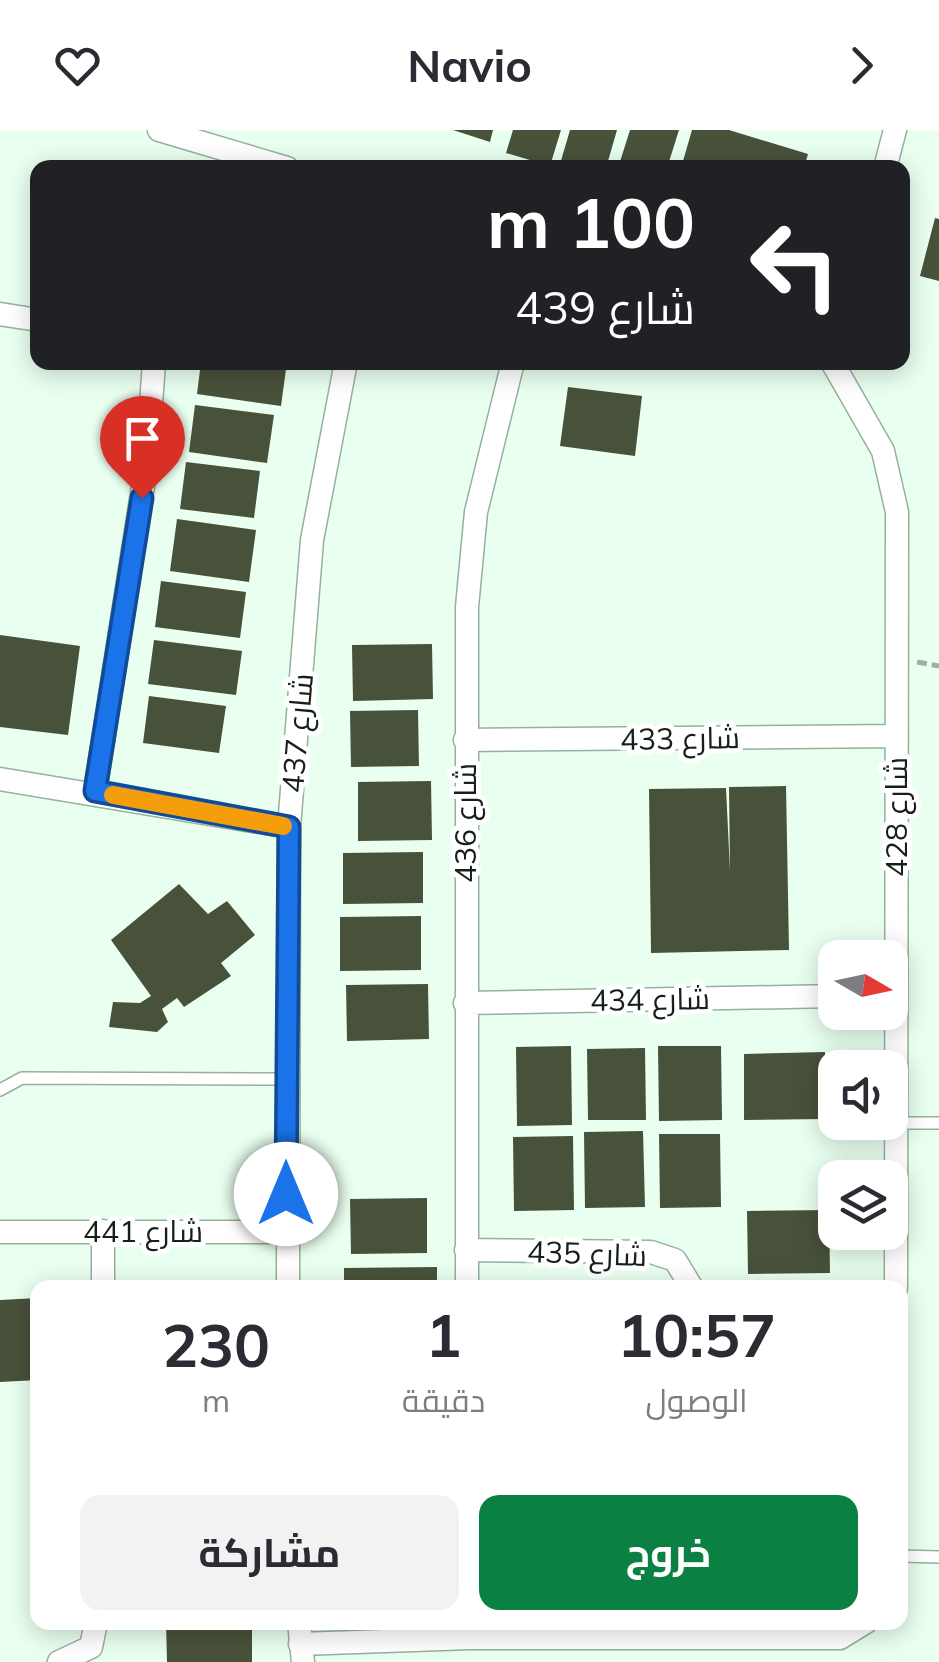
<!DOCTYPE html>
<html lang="ar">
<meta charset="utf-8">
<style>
body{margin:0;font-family:Mulish,Cairo,sans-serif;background:#f2f2f3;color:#2b2b33;direction:rtl;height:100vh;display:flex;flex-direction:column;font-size:38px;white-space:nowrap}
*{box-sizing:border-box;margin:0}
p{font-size:32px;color:#7c7c81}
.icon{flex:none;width:55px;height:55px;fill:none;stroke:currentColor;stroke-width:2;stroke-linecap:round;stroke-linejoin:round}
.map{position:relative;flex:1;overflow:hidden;direction:ltr}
.sheet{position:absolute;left:30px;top:1150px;width:878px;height:350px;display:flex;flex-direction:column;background:#fff;border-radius:20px;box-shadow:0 5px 25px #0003;direction:rtl}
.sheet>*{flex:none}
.guide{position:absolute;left:30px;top:30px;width:880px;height:210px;border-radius:20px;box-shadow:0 5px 25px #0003;direction:rtl;background:#202124;color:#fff;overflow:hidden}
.needle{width:65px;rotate:99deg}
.tools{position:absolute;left:818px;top:810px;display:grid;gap:20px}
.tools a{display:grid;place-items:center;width:90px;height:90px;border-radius:20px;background:#fff;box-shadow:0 5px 25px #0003;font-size:50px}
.pin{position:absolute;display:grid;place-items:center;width:85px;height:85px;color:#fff;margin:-102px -42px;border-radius:50% 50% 50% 0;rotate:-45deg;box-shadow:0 0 10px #0007}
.pin .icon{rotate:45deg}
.me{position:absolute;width:110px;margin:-55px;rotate:0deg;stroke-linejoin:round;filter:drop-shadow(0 0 8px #0008)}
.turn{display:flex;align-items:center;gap:35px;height:210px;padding:0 50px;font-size:45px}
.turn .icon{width:130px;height:130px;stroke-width:2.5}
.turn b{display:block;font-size:70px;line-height:85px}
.eta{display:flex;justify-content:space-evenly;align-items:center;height:170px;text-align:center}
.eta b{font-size:60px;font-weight:700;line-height:70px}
.primary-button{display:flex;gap:20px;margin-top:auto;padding:20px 50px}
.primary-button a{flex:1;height:115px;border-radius:20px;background:#0b8043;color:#fff;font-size:40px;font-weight:700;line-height:115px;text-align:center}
.primary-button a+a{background:#f2f2f3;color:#2b2b33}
header{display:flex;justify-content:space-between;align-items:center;height:130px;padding:0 50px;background:#fff;font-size:45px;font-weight:700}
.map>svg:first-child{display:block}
</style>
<header><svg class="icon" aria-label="forward" viewBox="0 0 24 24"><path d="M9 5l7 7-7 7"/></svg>Navio<svg class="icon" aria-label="heart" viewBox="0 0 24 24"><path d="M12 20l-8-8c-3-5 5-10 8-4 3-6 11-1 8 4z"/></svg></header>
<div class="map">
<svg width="939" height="1532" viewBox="0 0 939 1532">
<rect width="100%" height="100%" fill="#e9ffef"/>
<!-- building -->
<path fill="#48513a" d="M453,0H493L490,12Z
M513,0H561L550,36L506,23Z
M570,0H617L606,38L560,34Z
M630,0H679L667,38H618Z
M692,0H729L808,24L804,38H681Z
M935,88L939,89V151L920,146Z
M201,232H287L281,276L197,264Z
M568,257L642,266L635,326L560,316Z
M195,275L274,285L267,333L189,322Z
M186,332L260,341L254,388L180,379Z
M177,389L256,400L249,452L170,441Z
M161,451L246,462L240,508L155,497Z
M0,505L80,516L68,605L0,597Z
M154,510L242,521L236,565L148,554Z
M432,514L433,569L353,571L352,515Z
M149,566L226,576L219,623L143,613Z
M418,580L419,636L351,637L350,581Z
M431,651L432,710L358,711V652Z
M786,656L789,820L651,823L649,659L726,658L730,741L729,657Z
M423,722V773L343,774V723Z
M179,754L208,784L227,771L255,805L221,833L231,846L184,877L177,868L162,879L168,892L157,902L109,897L113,872L140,873L151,866L111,810Z
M421,786V840L340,841V787Z
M428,854L429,909L347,911L346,855Z
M571,916L572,995L517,996L516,917Z
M658,916H721L722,990L659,991Z
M645,918L646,990H588L587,919Z
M825,922L826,989L744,990V924Z
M643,1001L645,1077L585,1078L584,1002Z
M659,1004H720L721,1077L660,1078Z
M573,1006L574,1080L514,1081L513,1007Z
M427,1068V1123L351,1124L350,1069Z
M829,1080L830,1143L748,1144L747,1081Z
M437,1137V1158H344V1138Z
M38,1168V1250L0,1252V1170Z
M166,1492H252V1532H167Z"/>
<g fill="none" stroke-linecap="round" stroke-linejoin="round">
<defs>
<path id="lane" d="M0,960L22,948L287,949
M896,993H939
M900,1426L939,1427"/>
<path id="street" d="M159,0L287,38
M885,38L895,0
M0,184L38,190
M832,232L883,321L897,382L896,1158
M465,610L896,606
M0,649L289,697
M95,661L147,331L154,232
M465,873L835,866
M103,1101V1158
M0,1102H286
M466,1120L651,1122L675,1130L692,1158
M288,1158L289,697L312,410L346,232
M467,1158V477L476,382L513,232
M299,1492L303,1532
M300,1514L470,1508H840L866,1492
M59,1532L91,1517L96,1492"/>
</defs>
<!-- lane casing -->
<use href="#lane" stroke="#97b09e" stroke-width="14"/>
<!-- street casing -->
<use href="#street" stroke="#97b09e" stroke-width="25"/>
<!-- path -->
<path stroke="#9eb0a3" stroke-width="5" stroke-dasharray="10 5" stroke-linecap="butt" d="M917,532L939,536"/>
<!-- lane -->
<use href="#lane" stroke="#fff" stroke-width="11"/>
<!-- street -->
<use href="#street" stroke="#fff" stroke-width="22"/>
</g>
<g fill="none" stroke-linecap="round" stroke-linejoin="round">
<defs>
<path id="route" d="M142,368L95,661L289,697L286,1064"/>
</defs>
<!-- route casing -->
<use href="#route" stroke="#114b97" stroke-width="25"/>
<!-- route -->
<use href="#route" stroke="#1a73e8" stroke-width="18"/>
<!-- slow -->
<path stroke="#f59e0b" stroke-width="18" d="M113,665L283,696"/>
</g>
<g text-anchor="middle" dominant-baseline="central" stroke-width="10" stroke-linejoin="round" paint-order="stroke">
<!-- street labels -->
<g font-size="30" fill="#162019" stroke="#fff">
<text transform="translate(297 603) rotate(-85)">شارع 437</text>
<text transform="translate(680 608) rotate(-1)">شارع 433</text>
<text transform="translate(896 687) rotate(-90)">شارع 428</text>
<text transform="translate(465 693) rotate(-90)">شارع 436</text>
<text transform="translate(650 869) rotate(-1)">شارع 434</text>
<text x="143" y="1101">شارع 441</text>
<text transform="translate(587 1123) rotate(2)">شارع 435</text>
</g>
</g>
</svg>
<div class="tools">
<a><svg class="needle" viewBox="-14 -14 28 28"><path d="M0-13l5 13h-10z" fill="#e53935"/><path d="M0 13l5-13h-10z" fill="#7c7c81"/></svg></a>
<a><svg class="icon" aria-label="sound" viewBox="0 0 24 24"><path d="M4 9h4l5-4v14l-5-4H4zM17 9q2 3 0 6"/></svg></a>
<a><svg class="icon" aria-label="layers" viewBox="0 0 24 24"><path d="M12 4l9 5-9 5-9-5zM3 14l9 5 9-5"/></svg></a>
</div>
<div class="pin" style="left:142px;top:368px;background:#d93025"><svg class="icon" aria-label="arrive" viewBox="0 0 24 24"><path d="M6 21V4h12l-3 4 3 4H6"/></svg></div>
<svg class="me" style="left:286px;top:1064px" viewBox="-20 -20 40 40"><circle r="19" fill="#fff"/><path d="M0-13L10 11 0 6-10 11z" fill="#1a73e8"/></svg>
<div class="guide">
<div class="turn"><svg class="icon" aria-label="left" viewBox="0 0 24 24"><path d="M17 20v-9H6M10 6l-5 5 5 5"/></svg><div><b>100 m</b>شارع 439</div></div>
</div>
<section class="sheet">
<div class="eta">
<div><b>10:57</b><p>الوصول</p></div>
<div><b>1</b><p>دقيقة</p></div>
<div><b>230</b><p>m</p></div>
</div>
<div class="primary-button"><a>خروج</a><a>مشاركة</a></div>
</section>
</div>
